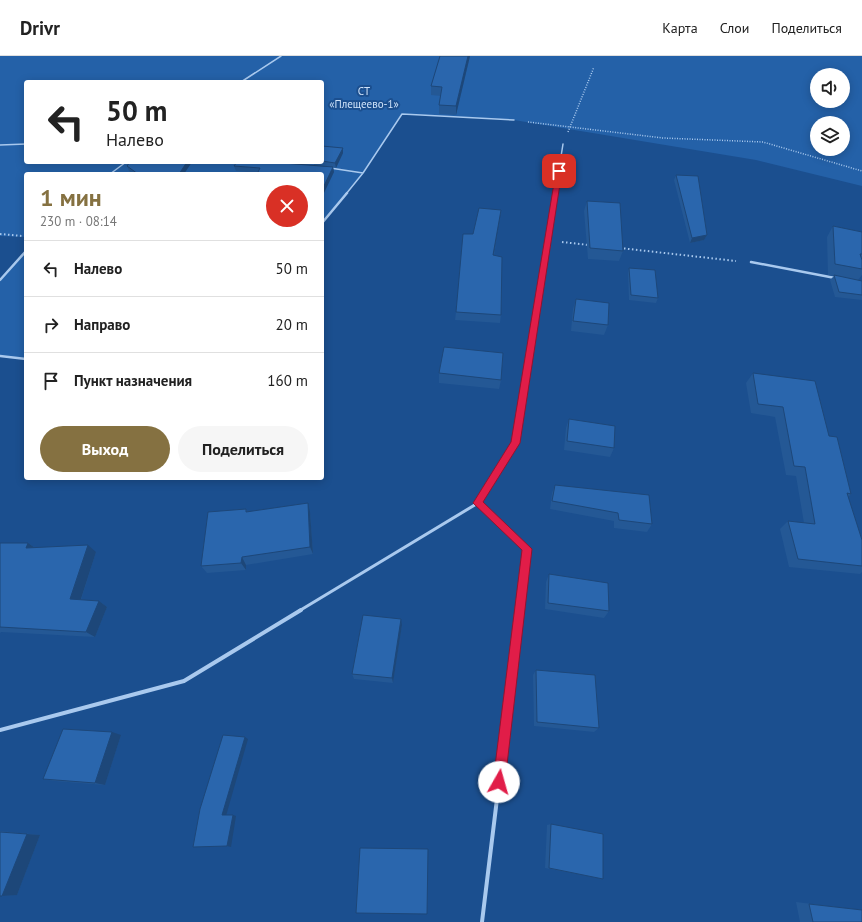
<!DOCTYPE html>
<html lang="ru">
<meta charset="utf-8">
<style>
body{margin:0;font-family:"PT Sans",sans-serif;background:#f6f6f6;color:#222;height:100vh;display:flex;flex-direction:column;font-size:15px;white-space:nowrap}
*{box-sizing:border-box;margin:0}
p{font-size:13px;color:#767676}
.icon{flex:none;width:22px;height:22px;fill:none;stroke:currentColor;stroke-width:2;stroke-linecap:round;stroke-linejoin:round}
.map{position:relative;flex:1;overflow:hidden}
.details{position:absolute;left:24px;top:116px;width:300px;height:308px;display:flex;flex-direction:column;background:#fff;border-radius:4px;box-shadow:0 2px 10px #0003}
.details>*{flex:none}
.guide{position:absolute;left:24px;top:24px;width:300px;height:84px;border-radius:4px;box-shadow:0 2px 10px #0003;background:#fff;color:#222;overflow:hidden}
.tools{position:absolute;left:810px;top:12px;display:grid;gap:8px}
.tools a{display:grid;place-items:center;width:40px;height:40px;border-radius:50%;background:#fff;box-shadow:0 2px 10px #0003;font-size:20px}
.pin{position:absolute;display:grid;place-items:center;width:34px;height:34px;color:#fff;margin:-17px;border-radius:8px;box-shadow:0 2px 6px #0006}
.me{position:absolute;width:44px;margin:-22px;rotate:7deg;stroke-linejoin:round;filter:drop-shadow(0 0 3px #0008)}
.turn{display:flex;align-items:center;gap:14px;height:84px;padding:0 16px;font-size:18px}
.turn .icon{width:52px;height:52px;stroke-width:2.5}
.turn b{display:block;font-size:28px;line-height:34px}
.round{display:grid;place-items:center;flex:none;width:42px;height:42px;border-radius:21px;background:#f6f6f6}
.headline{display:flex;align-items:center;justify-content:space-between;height:68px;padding:0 16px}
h1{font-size:24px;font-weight:700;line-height:30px;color:#857141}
.primary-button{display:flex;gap:8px;margin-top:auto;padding:8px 16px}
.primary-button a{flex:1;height:46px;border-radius:24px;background:#857141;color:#fff;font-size:16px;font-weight:700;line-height:46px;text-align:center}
.primary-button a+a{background:#f6f6f6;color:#222}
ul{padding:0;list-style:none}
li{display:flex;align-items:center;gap:12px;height:56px;padding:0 16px;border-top:1px solid #e0e0e0}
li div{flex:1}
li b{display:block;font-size:15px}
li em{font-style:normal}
header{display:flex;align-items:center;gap:24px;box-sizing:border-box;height:56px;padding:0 20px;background:#fff;border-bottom:1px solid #e0e0e0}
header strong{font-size:19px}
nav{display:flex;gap:22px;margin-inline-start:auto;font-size:14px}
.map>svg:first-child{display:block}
</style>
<header>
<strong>Drivr</strong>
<nav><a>Карта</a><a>Слои</a><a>Поделиться</a></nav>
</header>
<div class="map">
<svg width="862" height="866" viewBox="0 0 862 866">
<rect width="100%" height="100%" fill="#1b4f8f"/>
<!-- green -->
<path fill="#2461a8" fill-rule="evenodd" d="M0,0H862V130L756,104L514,64L402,58L363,117L322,167V118H26V181L0,180ZM817,19H843V45H817ZM26,26H322V106H26ZM817,67H843V93H817Z
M26,195V303L0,300V224Z"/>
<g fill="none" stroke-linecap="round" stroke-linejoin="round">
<!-- path-far1 -->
<path stroke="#a9c9ee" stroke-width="1.5" stroke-dasharray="1 1.5" stroke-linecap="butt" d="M528,66L663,82L763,86L862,115
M568,76L594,11"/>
<!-- path -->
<path stroke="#a9c9ee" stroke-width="2" stroke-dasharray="1.5 2.5" stroke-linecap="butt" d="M0,178L22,180
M562,186L589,189
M620,192L736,205"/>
<!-- lane-far3 -->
<path stroke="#a9c9ee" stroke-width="1.5" d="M241,26L281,0
M0,89L26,88
M330,112L363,117
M110,118L126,106
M346,138L363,117L402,58L514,64
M555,138L563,88"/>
<!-- lane-far2 -->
<path stroke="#a9c9ee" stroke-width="2.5" d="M322,167L347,137
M751,206L835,222
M0,224L26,195
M0,300L26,303
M526,318L555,137"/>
<!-- lane-far1 -->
<path stroke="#a9c9ee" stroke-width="3" d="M478,447L527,493L519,555
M299,555L478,447L515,387L526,317"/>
<!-- lane -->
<path stroke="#a9c9ee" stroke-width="4" d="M0,674L184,625L301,554
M482,866L520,554"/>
</g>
<!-- wall -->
<path fill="#245895" d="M440,0H470L456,59L439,58V49L441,40L431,39V30Z
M322,90L343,92V97L336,112L333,111L334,116L322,141V118L258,117L236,115L234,110L314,109V106H322Z
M127,110L184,118H133L129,115Z
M676,119L707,179L704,184L690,187L674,124Z
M587,145L623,195L619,205L588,203L584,155Z
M501,154L494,200L501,259L500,267L455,264L456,256L473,178Z
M833,170L862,176V219L858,224L862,225V244L835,241L830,224L834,220L828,219L827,181Z
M629,212L658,242L656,247L629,244L628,217Z
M576,243L608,269L604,279L571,275L573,253Z
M439,317L501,324L499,333L439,327Z
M753,317L829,380L851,438L848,441L862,484V516L860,518L789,511L780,473L788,465L804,467L796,420L786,419L775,361L751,357L746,327Z
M569,363L614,392L610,401L564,394L566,372Z
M555,429L652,468L647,476L614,472V465L550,453L552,437Z
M246,453L248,456H310L313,498L246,509V514L207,517L201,510Z
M28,487L34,491L96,496L81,544L99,545L107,551L95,581L1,576L0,577V488Z
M549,518L609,555L604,562L545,553L546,526Z
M402,569L393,627L354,623L352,618Z
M536,614L599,672L594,676L534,670L533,619Z
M121,679L105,729L55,725L43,723Z
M551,768L603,823L545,812L547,769Z
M0,775L40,779L17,839L0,840Z
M796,846L862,854V866H800Z"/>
<!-- shaded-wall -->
<path fill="#1d4779" d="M468,0H470L456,59V50Z
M343,92V97L336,112L335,107Z
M187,106H192L184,118H179Z
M333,111L334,116L322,141V134Z
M501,154L500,162L492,208L493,199Z
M707,179L704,184L690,187L692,182Z
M308,447L310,456L313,498L310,491Z
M28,487L38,494L26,492Z
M88,489L96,496L79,549L70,543Z
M242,501L246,509V514L241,507Z
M99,545L107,551L95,581L86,576Z
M401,563L402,569L393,627L392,622Z
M112,676L121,679L105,729L95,727Z
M245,681L248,683L226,760L222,759Z
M233,759L236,760L231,791L227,790Z
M27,778L40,779L17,839L2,840Z"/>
<!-- building -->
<path fill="#2a66ad" stroke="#1d4779" d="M440,0H468L456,50L439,49L442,31L431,30Z
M322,90L343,92L335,107L322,105Z
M130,106H187L179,118H138L127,110Z
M237,106H270L333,111L322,134V118H257L260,112L234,110Z
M676,119L698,120L707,179L692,182Z
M587,145L620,147L623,195L590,192Z
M479,152L501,154L493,199L502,201L501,259L456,256L463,178H473Z
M833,170L862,176V198H860L862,204V213L835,208Z
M629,212L655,214L658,242L631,239Z
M834,219L862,225V239L839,236Z
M576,243L609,247L608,269L573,265Z
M444,291L503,297L501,324L439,317Z
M753,317L815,325L829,380L837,381L851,438L847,437L862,484V510L798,503L788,465L815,468L805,411L794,410L783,351L758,348Z
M569,363L615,370L614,392L567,385Z
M555,429L649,439L652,468L619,464L618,457L552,445Z
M308,447L310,491L242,501L241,507L201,510L208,456L246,453V456Z
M0,488V487H28L26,492L88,489L70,543L99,545L86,576L0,571Z
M549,518L608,527L609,555L548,547Z
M363,559L401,563L392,622L352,618Z
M536,614L595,619L599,672L537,666Z
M63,673L112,676L95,727L43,723Z
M223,679L245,681L222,759H233L227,790L193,791L200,753Z
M551,768L603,778V823L549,812Z
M0,776L27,778L2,840H0Z
M360,792L428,793L427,858L356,857Z
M809,848L862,854V866H813Z"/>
<!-- route -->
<path fill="#e11d48" stroke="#92132f" d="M559,114L562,115L520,387L483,446L532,493L505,726L503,730L499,732L495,730L493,726L522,494L473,447L511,386L556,115Z"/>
<g text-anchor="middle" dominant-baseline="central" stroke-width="4" stroke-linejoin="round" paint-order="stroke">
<!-- far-park labels -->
<g font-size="11" fill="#cfe3fa" stroke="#1b4f8f">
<text x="364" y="35">СТ<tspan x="364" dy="13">«Плещеево-1»</tspan></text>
</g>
</g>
</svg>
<div class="tools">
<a><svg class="icon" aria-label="sound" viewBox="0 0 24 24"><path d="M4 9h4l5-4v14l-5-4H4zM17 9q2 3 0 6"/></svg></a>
<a><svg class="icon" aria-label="layers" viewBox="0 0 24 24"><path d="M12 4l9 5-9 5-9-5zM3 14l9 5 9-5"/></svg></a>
</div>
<div class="pin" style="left:559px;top:115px;background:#d93025"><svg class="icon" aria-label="arrive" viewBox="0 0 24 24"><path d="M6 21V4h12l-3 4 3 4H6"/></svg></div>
<svg class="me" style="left:499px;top:726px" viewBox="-20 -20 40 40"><circle r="19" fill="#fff"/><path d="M0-13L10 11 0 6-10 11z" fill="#e11d48"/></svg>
<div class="guide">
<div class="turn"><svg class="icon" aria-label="left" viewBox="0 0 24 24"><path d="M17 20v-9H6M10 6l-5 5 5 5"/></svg><div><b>50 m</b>Налево</div></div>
</div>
<section class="details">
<div class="headline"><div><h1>1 мин</h1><p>230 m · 08:14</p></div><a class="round" style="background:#d93025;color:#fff"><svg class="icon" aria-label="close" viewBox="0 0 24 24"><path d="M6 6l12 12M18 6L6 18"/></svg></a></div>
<ul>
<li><svg class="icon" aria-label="left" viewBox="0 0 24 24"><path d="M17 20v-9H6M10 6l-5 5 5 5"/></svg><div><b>Налево</b></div><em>50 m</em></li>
<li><svg class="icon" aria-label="right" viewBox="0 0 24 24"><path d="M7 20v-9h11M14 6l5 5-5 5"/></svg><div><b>Направо</b></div><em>20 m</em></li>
<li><svg class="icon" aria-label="arrive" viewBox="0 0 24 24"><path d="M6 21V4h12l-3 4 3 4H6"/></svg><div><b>Пункт назначения</b></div><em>160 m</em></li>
</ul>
<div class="primary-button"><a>Выход</a><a>Поделиться</a></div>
</section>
</div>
